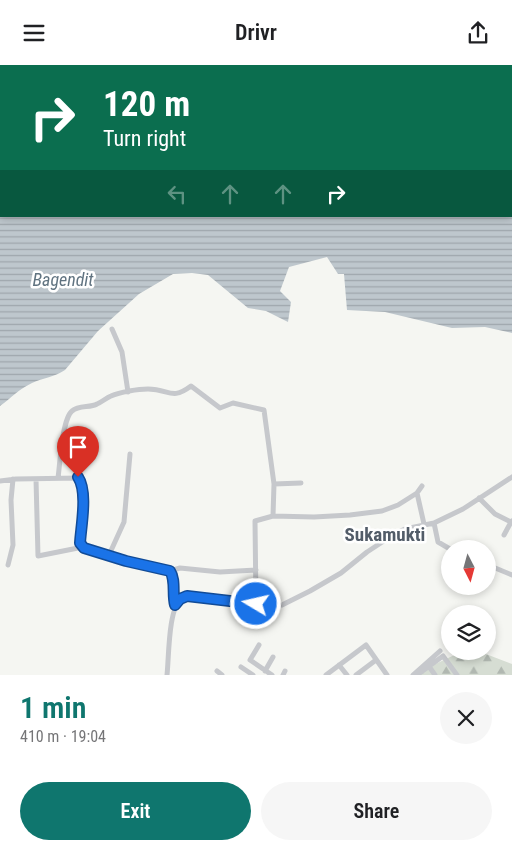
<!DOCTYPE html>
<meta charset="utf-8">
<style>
body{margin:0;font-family:"Roboto Condensed",sans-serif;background:#f6f6f6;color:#202124;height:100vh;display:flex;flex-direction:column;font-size:19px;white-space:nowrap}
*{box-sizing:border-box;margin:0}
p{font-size:16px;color:#757577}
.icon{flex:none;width:28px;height:28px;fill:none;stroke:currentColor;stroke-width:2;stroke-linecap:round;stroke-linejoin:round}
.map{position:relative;height:610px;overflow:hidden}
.sheet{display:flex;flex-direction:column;background:#fff;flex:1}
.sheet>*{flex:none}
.guide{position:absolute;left:0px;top:0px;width:512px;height:152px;box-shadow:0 2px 8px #0003;background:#0b6e4f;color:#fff;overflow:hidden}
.needle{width:32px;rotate:174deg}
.controls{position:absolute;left:441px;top:475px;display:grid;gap:10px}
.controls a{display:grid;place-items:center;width:55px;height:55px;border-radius:50%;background:#fff;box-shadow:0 2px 8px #0003;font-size:25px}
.pin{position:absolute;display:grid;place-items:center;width:42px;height:42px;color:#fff;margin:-51px -21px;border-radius:50% 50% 50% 0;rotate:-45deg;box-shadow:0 0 5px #0007}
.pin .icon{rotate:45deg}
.me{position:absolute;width:55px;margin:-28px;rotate:279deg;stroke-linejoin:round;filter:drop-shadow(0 0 4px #0008)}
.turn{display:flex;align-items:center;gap:18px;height:105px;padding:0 20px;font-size:22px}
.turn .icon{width:65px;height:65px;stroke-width:2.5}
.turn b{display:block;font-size:35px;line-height:42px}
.lanes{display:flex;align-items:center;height:48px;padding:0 20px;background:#0003;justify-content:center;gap:25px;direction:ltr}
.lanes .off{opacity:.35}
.round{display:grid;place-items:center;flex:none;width:52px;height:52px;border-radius:26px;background:#f6f6f6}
.head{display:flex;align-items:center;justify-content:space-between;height:85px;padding:0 20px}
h1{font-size:30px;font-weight:600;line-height:38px;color:#0f766e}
.button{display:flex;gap:10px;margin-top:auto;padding:10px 20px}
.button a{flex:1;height:58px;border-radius:30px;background:#0f766e;color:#fff;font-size:20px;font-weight:600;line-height:58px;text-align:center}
.button a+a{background:#f6f6f6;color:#202124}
header{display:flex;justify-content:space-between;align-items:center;height:65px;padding:0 20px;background:#fff;font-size:22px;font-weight:600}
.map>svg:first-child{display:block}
</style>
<header><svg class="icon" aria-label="menu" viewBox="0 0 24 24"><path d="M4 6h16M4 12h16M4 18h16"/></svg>Drivr<svg class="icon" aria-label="share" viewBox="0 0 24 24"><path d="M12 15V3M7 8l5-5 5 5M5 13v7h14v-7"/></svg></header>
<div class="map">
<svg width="512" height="610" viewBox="0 0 512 610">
<defs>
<pattern id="forest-firs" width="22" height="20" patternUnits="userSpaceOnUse" patternTransform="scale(1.25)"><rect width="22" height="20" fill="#d6ddd3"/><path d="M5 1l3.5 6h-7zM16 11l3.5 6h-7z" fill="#b1b8b1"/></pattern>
<pattern id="water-rules" width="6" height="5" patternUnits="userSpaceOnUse" patternTransform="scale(1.25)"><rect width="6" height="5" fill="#bec7cd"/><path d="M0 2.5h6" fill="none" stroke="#9ea6ac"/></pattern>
</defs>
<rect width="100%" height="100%" fill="#f5f6f2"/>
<!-- forest -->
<path fill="url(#forest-firs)" d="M463,586H478L512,599V610H412Z"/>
<!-- water -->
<path fill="url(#water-rules)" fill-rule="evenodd" d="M0,0H512V268L485,262L452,263L385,247L347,245L344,209H338L327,192L289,202L280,226L291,237L288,257L266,246L248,243L208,210L192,208L173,209L139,229L98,266L65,305C55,312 43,313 32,318C19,324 11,333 0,341ZM1,1H511V151H1Z"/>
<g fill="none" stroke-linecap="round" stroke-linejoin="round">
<!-- minor -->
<path stroke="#c6c8cc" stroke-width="5" d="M112,264L122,287L128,327
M58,413C60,399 62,354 72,346C79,340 90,343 97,339C102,337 106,333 111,331C120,327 138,324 148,324C170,324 171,336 191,321L220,343L233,338L264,345L274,419L273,451L314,452L350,450L382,446L398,440L417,428
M36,414L38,491L83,482
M0,416L16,414L79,413L83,429L80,478L83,482L126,496L170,506C176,515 172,529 175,540
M274,419L301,418
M422,421L417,428L424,459
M479,433L495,449L511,457L512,456
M434,458L438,477L450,484
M504,470L511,457
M109,490L124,457L130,389
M8,500L13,480L11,435L13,414
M488,500L512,510
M170,506L180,503L220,507L256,505
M256,539L255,456L273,451
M259,580L250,595L272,610
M339,600L347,610
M428,600L435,610
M241,602L253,610
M217,606L222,610
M265,606L273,592
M167,610C169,593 168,542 182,533C187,530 192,531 197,531L262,541L282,540L310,526L341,508L367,487L396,468L405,464L434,458L463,444L512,412
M283,610L285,606
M326,610L366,580L387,610
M356,610L376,595
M413,610L440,586
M417,610L443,591L457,610"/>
</g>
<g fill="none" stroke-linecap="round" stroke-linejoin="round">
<defs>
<path id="route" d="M78,412C88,427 81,461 80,478L84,483L126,496L170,506C176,515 172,529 175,540L180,534L187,531L256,539"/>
</defs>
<!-- route casing -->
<use href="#route" stroke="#114b97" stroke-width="12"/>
<!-- route -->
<use href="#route" stroke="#1a73e8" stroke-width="9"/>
</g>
<g text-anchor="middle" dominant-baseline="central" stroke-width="5" stroke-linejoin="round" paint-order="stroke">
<!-- water labels -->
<g font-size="18" font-style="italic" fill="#607380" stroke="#fff">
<text x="63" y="214">Bagendit</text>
</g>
<!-- quarter labels -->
<g font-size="19" font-weight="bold" fill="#525c68" stroke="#fff">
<text x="385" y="469">Sukamukti</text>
</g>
</g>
</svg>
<div class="controls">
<a><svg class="needle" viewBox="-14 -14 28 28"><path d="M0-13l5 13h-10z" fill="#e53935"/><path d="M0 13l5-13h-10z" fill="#757577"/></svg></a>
<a><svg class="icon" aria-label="layers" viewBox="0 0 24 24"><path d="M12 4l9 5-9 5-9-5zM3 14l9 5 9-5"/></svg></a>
</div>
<div class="pin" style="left:78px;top:412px;background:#d93025"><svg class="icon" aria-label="arrive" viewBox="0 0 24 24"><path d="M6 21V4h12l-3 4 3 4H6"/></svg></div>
<svg class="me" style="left:256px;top:539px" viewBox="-20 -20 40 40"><circle r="17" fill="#1a73e8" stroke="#fff" stroke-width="3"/><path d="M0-11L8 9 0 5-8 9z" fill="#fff"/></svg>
<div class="guide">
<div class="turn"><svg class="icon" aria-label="right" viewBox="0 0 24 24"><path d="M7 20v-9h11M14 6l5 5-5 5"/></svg><div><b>120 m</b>Turn right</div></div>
<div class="lanes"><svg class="icon off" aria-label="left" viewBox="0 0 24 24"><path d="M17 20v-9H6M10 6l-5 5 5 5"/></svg><svg class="icon off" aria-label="ahead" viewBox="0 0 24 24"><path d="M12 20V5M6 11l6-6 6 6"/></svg><svg class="icon off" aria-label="ahead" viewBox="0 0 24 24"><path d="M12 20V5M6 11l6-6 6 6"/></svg><svg class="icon" aria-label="right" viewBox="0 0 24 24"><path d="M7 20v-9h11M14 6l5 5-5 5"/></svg></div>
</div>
</div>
<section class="sheet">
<div class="head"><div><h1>1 min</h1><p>410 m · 19:04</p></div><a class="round"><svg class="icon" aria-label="close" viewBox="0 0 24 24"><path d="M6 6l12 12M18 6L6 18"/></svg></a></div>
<div class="button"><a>Exit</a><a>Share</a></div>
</section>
